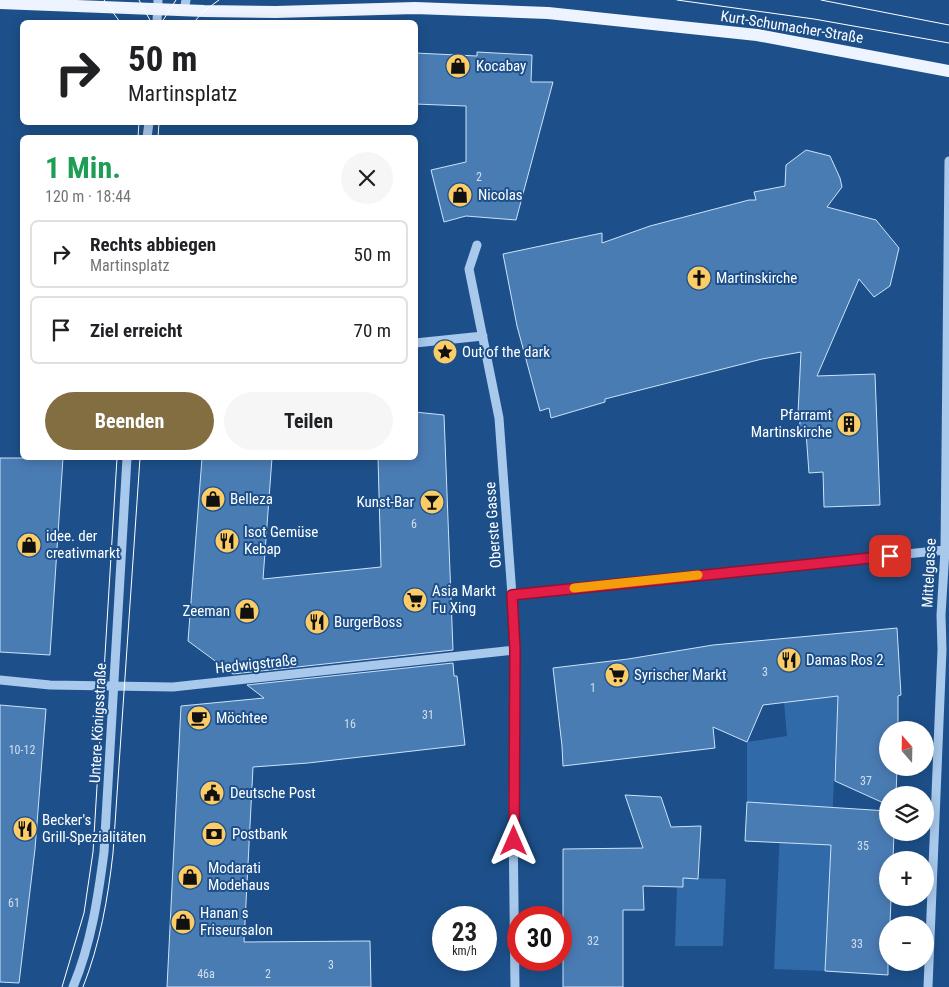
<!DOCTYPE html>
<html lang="de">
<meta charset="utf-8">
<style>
body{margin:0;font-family:"Roboto Condensed",sans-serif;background:#f6f6f6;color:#202124;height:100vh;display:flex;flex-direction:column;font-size:19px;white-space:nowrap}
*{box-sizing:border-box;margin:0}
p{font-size:16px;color:#757577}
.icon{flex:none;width:28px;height:28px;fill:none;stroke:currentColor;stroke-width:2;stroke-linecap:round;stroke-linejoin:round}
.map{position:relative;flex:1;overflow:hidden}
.details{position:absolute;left:20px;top:135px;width:398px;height:325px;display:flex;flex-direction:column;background:#fff;border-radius:8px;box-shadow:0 2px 12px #0003}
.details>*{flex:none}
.hud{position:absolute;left:20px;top:20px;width:398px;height:105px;border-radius:8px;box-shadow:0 2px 12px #0003;background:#fff;color:#202124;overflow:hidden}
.needle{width:32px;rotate:340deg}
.fabs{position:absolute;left:879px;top:721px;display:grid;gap:10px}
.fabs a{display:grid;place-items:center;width:55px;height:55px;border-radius:50%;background:#fff;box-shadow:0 2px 12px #0003;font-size:25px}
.speed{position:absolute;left:432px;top:906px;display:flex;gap:10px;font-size:25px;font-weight:700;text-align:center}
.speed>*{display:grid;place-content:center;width:65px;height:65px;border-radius:50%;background:#fff;box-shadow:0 2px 12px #0003;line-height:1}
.speed small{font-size:12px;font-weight:400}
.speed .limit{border:8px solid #d22;background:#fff;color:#111}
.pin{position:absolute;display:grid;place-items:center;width:42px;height:42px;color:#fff;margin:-21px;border-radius:10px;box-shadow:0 2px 8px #0006}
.me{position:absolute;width:55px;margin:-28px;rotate:0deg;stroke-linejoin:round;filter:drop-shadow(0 0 4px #0008)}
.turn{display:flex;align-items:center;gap:18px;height:105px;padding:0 25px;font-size:22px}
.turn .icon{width:65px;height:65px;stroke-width:2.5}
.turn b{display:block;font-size:35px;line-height:42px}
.round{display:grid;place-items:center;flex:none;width:52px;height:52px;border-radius:26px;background:#f6f6f6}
.overview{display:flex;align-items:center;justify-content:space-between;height:85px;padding:0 25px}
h1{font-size:30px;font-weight:700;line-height:38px;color:#1e9e55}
.button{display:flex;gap:10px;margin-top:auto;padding:10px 25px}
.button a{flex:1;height:58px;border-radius:30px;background:#836e42;color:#fff;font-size:20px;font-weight:700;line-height:58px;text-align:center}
.button a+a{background:#f6f6f6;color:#202124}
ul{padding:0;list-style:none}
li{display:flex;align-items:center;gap:15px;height:68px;margin:0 10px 8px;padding:0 15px;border:2px solid #e0e0e0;border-radius:8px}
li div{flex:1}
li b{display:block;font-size:19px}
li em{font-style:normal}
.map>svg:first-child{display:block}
</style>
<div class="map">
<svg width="949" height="987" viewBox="0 0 949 987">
<rect width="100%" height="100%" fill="#1d508a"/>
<!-- green -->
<path fill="#306aa8" d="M838,696L825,971L774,969L781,805L747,802V742L787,736L784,702Z
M683,878L726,879L723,946H675L677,887H683Z"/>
<!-- building -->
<path fill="#4a7cb4" stroke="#cde2f9" d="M477,52L532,55L531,82H553L516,220L466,216L444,222L431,170L466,162V106L415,104V53L477,56Z
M806,150L830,156L840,178L842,187L827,207L876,220L899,248L890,286L874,297L859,279L817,376L875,374L880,505L824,507L823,472L809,473L806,432L799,431L801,413H798L801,352L762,359L605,399V402L551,418L549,408L540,411L517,326L503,254L602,233V243L650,226L749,200H756L754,192L785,186L786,165Z
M415,412L444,415L453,650L233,674L188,641L202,458H272L263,579L381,567L378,458H415Z
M0,458H63L50,655L0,652Z
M897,628L901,695L898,696V730H888V768H897L896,795H888V805L835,781L838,696L763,705L747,742L713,727L715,748L563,766L562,746L553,668L628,659L713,645Z
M453,663L454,676H457L465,745L308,763L253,767L244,942L370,941L371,987H167L181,706L264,698L247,685Z
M0,705L46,709L35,849L19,983L0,982Z
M625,795L661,797L671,827L701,826L698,879L683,878V887L643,886L644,910H623V987H563V849L643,848Z
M747,802L888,811V832H894L893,860H888V898H891L890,925H888V975L825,971L831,845L745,841Z"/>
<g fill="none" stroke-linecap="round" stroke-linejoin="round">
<!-- minor -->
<path stroke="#a8c9ec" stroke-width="9" d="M184,11L186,0
M157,22L158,0
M147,138L149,122
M477,245L469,269L499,418L512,595L515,650L513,821L515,987
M415,343L483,336
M512,595L945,550
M0,680L50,685L173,687L515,650
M73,987C91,944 98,898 104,852L127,458
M928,987L942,650L941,615L945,550L949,161"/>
<!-- major -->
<path stroke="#edf4ff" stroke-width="12" d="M0,3L204,11L276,12L415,8L548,13L757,35L949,71"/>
<!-- tram -->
<path stroke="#fff" stroke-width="1" d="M104,0L120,22
M139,0L151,22
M677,0L814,19L949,43
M821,0L949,25
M162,22L176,0
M194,22L204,11L219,0
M138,138L139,122
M158,138L159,122
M62,987L84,913L93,852L117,458
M83,987C100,944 108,898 113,853L140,458"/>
</g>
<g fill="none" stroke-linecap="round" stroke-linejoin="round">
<defs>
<path id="route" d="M514,841L515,650L512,595L890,556"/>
</defs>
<!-- route casing -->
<use href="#route" stroke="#92132f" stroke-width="12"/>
<!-- route -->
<use href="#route" stroke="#e11d48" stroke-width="9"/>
<!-- slow -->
<path stroke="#f59e0b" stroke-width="9" d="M574,588L698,575"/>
</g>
<!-- icons -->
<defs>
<symbol id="shop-disc" viewBox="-11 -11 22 22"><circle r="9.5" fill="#fccc66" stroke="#1d508a"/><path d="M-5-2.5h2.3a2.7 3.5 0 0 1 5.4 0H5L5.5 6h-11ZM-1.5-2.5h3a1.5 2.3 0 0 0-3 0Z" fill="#111"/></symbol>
<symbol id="church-disc" viewBox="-11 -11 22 22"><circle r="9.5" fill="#fccc66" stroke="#1d508a"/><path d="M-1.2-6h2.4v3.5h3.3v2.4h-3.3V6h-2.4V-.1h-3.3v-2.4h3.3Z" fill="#111"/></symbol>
<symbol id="sight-disc" viewBox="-11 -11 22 22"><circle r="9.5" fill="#fccc66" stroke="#1d508a"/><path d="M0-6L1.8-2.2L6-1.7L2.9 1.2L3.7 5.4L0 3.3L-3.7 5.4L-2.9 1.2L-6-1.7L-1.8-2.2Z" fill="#111"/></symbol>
<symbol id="building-disc" viewBox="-11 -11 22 22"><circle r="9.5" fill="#fccc66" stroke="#1d508a"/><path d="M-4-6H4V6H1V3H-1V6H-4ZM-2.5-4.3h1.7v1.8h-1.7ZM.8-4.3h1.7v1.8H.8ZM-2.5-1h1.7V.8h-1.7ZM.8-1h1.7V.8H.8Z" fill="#111"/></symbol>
<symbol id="bar-disc" viewBox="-11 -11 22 22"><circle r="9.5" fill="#fccc66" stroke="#1d508a"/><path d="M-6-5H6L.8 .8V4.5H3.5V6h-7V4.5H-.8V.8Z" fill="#111"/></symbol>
<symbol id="restaurant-disc" viewBox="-11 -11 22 22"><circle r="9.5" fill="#fccc66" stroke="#1d508a"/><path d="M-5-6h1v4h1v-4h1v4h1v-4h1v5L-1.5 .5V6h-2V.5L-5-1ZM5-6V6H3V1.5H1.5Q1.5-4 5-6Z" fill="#111"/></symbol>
<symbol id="supermarket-disc" viewBox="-11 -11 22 22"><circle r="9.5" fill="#fccc66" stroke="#1d508a"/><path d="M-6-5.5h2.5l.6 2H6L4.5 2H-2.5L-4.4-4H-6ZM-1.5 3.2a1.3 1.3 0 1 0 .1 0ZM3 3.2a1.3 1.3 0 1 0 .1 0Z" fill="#111"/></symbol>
<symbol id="cafe-disc" viewBox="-11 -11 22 22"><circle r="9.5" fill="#fccc66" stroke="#1d508a"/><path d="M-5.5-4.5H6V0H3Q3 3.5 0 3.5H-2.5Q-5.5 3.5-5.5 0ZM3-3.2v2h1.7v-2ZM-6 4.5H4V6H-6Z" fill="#111"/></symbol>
<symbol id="civic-disc" viewBox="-11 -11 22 22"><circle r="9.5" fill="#fccc66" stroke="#1d508a"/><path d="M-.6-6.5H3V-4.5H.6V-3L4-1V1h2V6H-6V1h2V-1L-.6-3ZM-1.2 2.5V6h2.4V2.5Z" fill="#111"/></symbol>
<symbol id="bank-disc" viewBox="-11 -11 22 22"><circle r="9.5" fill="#fccc66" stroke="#1d508a"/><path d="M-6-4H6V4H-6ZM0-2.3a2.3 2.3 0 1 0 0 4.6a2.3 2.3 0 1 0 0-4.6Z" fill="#111"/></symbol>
</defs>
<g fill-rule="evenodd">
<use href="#shop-disc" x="444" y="52" width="28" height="28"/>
<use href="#shop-disc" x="446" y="181" width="28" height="28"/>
<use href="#church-disc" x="685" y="264" width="28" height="28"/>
<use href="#sight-disc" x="431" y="338" width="28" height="28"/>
<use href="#building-disc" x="835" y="410" width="28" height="28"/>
<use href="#shop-disc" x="199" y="485" width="28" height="28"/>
<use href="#bar-disc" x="418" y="488" width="28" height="28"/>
<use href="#restaurant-disc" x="213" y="527" width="28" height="28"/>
<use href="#shop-disc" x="15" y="531" width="28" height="28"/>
<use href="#supermarket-disc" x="401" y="586" width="28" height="28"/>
<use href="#shop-disc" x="233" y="597" width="28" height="28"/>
<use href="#restaurant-disc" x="303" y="608" width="28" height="28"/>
<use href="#restaurant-disc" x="775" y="646" width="28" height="28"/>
<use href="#supermarket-disc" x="603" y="661" width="28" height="28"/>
<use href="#cafe-disc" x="185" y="704" width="28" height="28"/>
<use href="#civic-disc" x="198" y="779" width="28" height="28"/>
<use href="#restaurant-disc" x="11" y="815" width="28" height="28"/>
<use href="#bank-disc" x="200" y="820" width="28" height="28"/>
<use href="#shop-disc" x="176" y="863" width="28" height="28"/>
<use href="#shop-disc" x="169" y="908" width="28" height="28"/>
</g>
<g text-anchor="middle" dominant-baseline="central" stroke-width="4" stroke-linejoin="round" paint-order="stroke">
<!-- number labels -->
<g font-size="12" fill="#d2deec">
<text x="479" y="177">2</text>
<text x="414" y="524">6</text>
<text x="765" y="672">3</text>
<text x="593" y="688">1</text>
<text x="428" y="715">31</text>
<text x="350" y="724">16</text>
<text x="22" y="750">10-12</text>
<text x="866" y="781">37</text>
<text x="863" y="846">35</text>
<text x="14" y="903">61</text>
<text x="593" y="941">32</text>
<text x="857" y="944">33</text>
<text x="331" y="965">3</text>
<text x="206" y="974">46a</text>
<text x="268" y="974">2</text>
</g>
<!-- street labels -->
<g font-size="15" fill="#fff" stroke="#1d508a">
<text transform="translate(792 27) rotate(9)">Kurt-Schumacher-Straße</text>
<text transform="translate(493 525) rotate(-94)">Oberste Gasse</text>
<text transform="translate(929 573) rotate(-87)">Mittelgasse</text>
<text transform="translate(256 664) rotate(-6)">Hedwigstraße</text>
<text transform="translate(98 723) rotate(-87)">Untere Königsstraße</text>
</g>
<!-- poi labels -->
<g font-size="15" fill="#fff" stroke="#1d508a" text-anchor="start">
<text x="476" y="66">Kocabay</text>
<text x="478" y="195">Nicolas</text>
<text x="716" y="278">Martinskirche</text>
<text x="462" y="352">Out of the dark</text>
<text x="832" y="415" text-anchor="end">Pfarramt<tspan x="832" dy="17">Martinskirche</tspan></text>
<text x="230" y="499">Belleza</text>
<text x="414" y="502" text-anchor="end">Kunst-Bar</text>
<text x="244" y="532">Isot Gemüse<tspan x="244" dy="17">Kebap</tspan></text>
<text x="46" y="536">idee. der<tspan x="46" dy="17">creativmarkt</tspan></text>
<text x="432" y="591">Asia Markt<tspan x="432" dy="17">Fu Xing</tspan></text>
<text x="230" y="611" text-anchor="end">Zeeman</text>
<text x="334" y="622">BurgerBoss</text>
<text x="806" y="660">Damas Ros 2</text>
<text x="634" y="675">Syrischer Markt</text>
<text x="216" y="718">Möchtee</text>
<text x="230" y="793">Deutsche Post</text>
<text x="42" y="820">Becker's<tspan x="42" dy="17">Grill-Spezialitäten</tspan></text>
<text x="232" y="834">Postbank</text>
<text x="208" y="868">Modarati<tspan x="208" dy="17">Modehaus</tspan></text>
<text x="200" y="913">Hanan s<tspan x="200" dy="17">Friseursalon</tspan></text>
</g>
</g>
</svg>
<div class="fabs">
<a><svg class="needle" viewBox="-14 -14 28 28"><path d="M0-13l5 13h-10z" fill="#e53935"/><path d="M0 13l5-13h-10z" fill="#757577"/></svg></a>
<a><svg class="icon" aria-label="layers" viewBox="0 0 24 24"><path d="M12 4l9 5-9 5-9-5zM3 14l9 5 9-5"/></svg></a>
<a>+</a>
<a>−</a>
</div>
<div class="speed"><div>23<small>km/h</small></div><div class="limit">30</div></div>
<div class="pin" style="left:890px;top:556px;background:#d93025"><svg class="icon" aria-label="arrive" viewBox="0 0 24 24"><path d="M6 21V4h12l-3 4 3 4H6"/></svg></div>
<svg class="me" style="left:514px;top:841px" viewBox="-20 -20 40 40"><path d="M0-17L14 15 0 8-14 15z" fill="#e11d48" stroke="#fff" stroke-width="4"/></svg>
<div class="hud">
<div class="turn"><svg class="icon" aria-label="right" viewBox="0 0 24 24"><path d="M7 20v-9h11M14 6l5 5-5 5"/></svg><div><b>50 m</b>Martinsplatz</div></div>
</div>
<section class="details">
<div class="overview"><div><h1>1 Min.</h1><p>120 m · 18:44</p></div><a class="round"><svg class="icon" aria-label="close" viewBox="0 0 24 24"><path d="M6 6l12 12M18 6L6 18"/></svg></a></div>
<ul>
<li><svg class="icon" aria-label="right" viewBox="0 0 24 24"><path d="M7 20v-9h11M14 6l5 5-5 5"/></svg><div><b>Rechts abbiegen</b><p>Martinsplatz</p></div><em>50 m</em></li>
<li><svg class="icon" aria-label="arrive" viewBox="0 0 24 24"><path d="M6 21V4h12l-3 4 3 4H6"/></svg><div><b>Ziel erreicht</b></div><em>70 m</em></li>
</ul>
<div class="button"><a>Beenden</a><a>Teilen</a></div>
</section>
</div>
